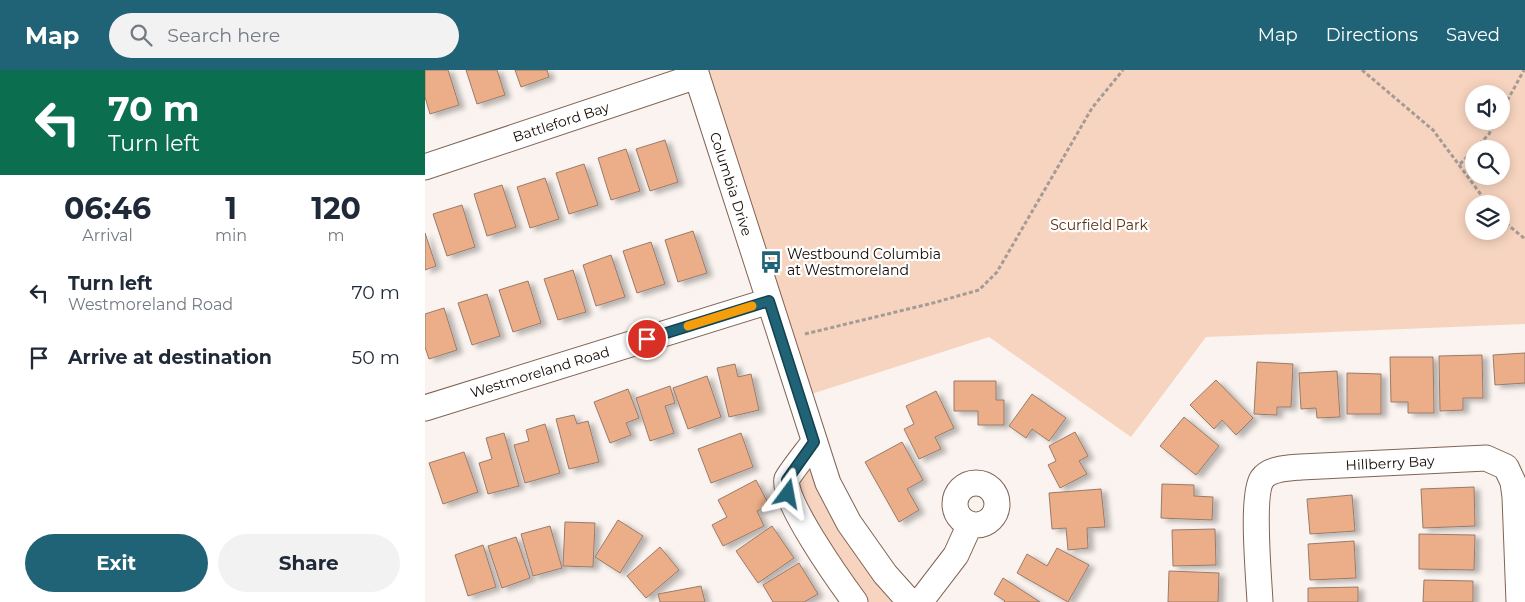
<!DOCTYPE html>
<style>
body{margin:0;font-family:Montserrat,sans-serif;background:#f2f2f3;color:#1f2937;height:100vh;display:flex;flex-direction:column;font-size:19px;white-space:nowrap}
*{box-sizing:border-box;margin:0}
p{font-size:16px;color:#747a83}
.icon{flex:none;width:28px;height:28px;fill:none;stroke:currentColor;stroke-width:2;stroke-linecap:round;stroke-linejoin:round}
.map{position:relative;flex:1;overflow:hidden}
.drawer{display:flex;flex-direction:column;background:#fff;width:425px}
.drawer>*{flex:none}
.banner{background:#0b6e4f;color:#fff;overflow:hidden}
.fabs{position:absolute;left:1040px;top:15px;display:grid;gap:10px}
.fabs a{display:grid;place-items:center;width:45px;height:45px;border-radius:50%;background:#fff;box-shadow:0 2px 12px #0003;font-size:25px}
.pin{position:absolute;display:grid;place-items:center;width:42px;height:42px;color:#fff;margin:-21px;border:2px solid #fff;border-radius:50%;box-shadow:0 1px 5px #0007}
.me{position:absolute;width:55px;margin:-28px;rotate:13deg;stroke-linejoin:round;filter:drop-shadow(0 0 4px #0008)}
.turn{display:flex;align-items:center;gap:18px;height:105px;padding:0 25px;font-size:22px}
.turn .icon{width:65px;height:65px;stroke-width:2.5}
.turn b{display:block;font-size:35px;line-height:42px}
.eta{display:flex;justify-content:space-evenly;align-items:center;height:85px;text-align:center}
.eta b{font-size:30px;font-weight:700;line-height:35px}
.button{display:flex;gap:10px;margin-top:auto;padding:10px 25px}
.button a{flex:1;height:58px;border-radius:30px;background:#216376;color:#fff;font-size:20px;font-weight:700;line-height:58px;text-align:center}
.button a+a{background:#f2f2f3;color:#1f2937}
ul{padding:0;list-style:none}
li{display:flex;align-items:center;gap:15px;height:65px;padding:0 25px}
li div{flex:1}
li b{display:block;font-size:19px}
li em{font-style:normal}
header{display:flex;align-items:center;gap:30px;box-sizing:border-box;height:70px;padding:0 25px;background:#216376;color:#fff}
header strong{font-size:24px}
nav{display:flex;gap:28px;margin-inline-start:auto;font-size:18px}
.search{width:350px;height:45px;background:#f2f2f3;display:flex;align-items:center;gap:12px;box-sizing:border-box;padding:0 18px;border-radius:28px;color:#747a83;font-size:19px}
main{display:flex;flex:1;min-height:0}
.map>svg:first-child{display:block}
</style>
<header>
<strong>Map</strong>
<div class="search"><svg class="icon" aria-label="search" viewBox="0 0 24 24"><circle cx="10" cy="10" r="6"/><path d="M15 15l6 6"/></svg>Search here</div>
<nav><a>Map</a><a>Directions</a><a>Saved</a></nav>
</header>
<main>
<section class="drawer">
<div class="banner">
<div class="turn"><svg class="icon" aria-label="left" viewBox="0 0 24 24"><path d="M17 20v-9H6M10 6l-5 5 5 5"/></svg><div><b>70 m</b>Turn left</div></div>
</div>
<div class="eta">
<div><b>06:46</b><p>Arrival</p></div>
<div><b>1</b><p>min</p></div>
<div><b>120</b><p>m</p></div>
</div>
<ul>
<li><svg class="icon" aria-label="left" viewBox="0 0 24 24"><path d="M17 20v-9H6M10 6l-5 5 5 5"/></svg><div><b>Turn left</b><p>Westmoreland Road</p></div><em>70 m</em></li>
<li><svg class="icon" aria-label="arrive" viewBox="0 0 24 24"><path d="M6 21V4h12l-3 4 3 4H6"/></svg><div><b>Arrive at destination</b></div><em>50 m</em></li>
</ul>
<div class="button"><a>Exit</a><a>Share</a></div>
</section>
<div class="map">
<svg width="1100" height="532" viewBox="0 0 1100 532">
<defs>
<filter id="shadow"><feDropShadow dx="5.5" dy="3" stdDeviation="2.5" flood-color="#0004"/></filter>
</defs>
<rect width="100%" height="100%" fill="#faf3ef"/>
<!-- green -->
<path fill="#f7d4bf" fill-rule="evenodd" d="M270,0H1100V254L781,267L706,367L564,267L374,328ZM1049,24H1076V51H1049ZM1049,79H1076V106H1049ZM1049,134H1076V161H1049Z
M389,372L485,532H430L363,424Z"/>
<!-- building -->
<path fill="#ebae88" stroke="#997b6a" filter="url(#shadow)" d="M0,0H23L34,35L5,44L0,27Z
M41,0H72L80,25L52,34Z
M90,0H122L124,7L96,17Z
M240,70L253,112L225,121L211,79Z
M201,79L215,121L186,130L173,88Z
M159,94L173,135L144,144L131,103Z
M120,108L134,149L105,158L92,117Z
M77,115L91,157L62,166L49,124Z
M37,135L50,177L22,186L8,144Z
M268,161L282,203L253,212L240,170Z
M0,163L11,196L0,200Z
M226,172L240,214L212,223L198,181Z
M186,185L200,227L171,236L158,195Z
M148,200L161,242L133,250L119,209Z
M103,211L116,253L88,262L74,220Z
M62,224L75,266L47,275L33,233Z
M19,238L32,280L4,289L0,277V244Z
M1100,283V313L1070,315L1068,285Z
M1057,285L1058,328H1038V340L1015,341L1014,286Z
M965,287H1008L1009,343H983V332H966Z
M832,292L868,294L866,337H852V345L829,344Z
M310,294L313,307L326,304L334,340L304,347L292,298Z
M912,301L915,347L892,348L891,338L876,339L874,303Z
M922,303L956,304V344H922Z
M282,306L296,347L263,359L248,318Z
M791,310L828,348L811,365L797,350L789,359L765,335Z
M529,311H571V330H579V355H553V341H529Z
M245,316L250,333L240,336L249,363L225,371L211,328Z
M203,319L214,348L201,353L206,365L185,373L169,332Z
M511,321L529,358L510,367L516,379L494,389L479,359L489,354L481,336Z
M607,324L641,348L624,371L607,359L601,368L584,356Z
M149,345L152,354L163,351L174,392L144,399L131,349Z
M759,347L794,376L771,405L735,376Z
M120,354L135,403L100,413L89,375L104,371L101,360Z
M650,362L663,386L654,391L662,404L635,418L623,395L631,391L624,376Z
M79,363L94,416L63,424L54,393L67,389L61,368Z
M316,363L328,397L286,413L273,379Z
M477,372L498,410L482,419L494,440L474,452L440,392Z
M39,382L53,422L18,434L4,393Z
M331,410L344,435L332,441L339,456L298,476L287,455L302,447L293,430Z
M737,414L769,415V426L788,427L787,450L736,448Z
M1049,417L1050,456L998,458L996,419Z
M676,419L680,457L662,458L663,478L643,480L641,458L627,459L624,423Z
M927,425L930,461L885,464L882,429Z
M193,450L218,466L195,503L170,487Z
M140,452L170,453L168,497L138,496Z
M125,456L137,498L108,506L96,464Z
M347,456L369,488L333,513L311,481Z
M790,459L791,495L748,496L747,460Z
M994,464L1050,465L1049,500L994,499Z
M91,467L105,508L77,518L63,476Z
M929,471L931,508L885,510L883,474Z
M58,475L71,517L43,526L30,485Z
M235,477L254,500L221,528L202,506Z
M632,478L664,495L643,532L592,503L602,484L622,496Z
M374,493L393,524L379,532H348L338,515Z
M744,501L794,503L793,532H743Z
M578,508L615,532H579L580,531L569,524Z
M999,510L1048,511V532H998Z
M276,516L280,532H235L233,524Z
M933,517V532H883V518Z"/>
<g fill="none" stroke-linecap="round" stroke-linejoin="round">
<defs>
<path id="minor" d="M270,0L403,413L424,453L460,504L485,532
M0,97L272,6
M0,338L344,231
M389,372C384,379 364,404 362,409C356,429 416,513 430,532
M530 434a21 21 0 1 1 42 0a21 21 0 1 1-42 0Z
M495,532L531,485L545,454
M835,532C834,509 826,426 837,409C845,398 863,398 876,397L1061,388L1081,397L1088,412L1090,427L1094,532"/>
</defs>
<!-- minor casing -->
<use href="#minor" stroke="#806453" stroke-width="27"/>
<!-- path -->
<path stroke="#a49b97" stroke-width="3" stroke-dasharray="4 2.5" stroke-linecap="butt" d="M937,0L1008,60L1063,134
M1076,42L1099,0
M1050,79L1064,64L1071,51
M1035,94L1049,80
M1076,149L1100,169
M380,264L508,233L554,220L572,202L667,38L698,0"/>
<!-- minor -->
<use href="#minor" stroke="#fff" stroke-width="25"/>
</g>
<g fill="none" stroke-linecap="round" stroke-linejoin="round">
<defs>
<path id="route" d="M222,269L344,231L389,372L362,410L363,424"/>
</defs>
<!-- route casing -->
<use href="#route" stroke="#15404d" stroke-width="12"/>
<!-- route -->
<use href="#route" stroke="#216376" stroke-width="9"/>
<!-- slow -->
<path stroke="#f59e0b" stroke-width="9" d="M263,256L327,236"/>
</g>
<!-- icons -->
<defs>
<symbol id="bus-bare" viewBox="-9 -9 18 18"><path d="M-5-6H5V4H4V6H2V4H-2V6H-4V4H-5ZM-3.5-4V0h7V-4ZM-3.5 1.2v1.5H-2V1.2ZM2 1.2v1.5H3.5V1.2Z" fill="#216376" stroke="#fff" stroke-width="2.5" paint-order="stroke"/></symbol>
</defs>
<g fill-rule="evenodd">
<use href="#bus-bare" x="330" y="176" width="32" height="32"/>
</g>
<g text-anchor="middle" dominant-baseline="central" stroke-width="4.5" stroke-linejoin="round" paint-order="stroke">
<!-- street labels -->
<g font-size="14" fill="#140904" stroke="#fff">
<text transform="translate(136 52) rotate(-18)">Battleford Bay</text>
<text transform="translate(306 114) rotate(72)">Columbia Drive</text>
<text transform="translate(115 302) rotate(-17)">Westmoreland Road</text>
<text transform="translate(965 393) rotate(-3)">Hillberry Bay</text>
</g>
<!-- park labels -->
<g font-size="14" fill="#572f14" stroke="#fff">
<text x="674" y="155">Scurfield Park</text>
</g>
<!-- poi labels -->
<g font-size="14" fill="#140904" stroke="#fff" text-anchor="start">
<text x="362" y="184">Westbound Columbia<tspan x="362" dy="16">at Westmoreland</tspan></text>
</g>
</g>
</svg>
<div class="fabs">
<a><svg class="icon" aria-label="sound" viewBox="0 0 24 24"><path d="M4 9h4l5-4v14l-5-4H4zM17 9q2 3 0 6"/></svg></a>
<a><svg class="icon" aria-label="search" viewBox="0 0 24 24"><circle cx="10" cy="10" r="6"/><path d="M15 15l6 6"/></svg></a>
<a><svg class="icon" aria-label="layers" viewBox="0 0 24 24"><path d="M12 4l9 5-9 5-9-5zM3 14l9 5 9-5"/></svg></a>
</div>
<div class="pin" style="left:222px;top:269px;background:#d93025"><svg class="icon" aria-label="arrive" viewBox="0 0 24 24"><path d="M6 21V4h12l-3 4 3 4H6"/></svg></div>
<svg class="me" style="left:363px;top:424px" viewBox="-20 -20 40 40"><path d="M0-17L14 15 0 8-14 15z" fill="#216376" stroke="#fff" stroke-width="4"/></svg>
</div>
</main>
